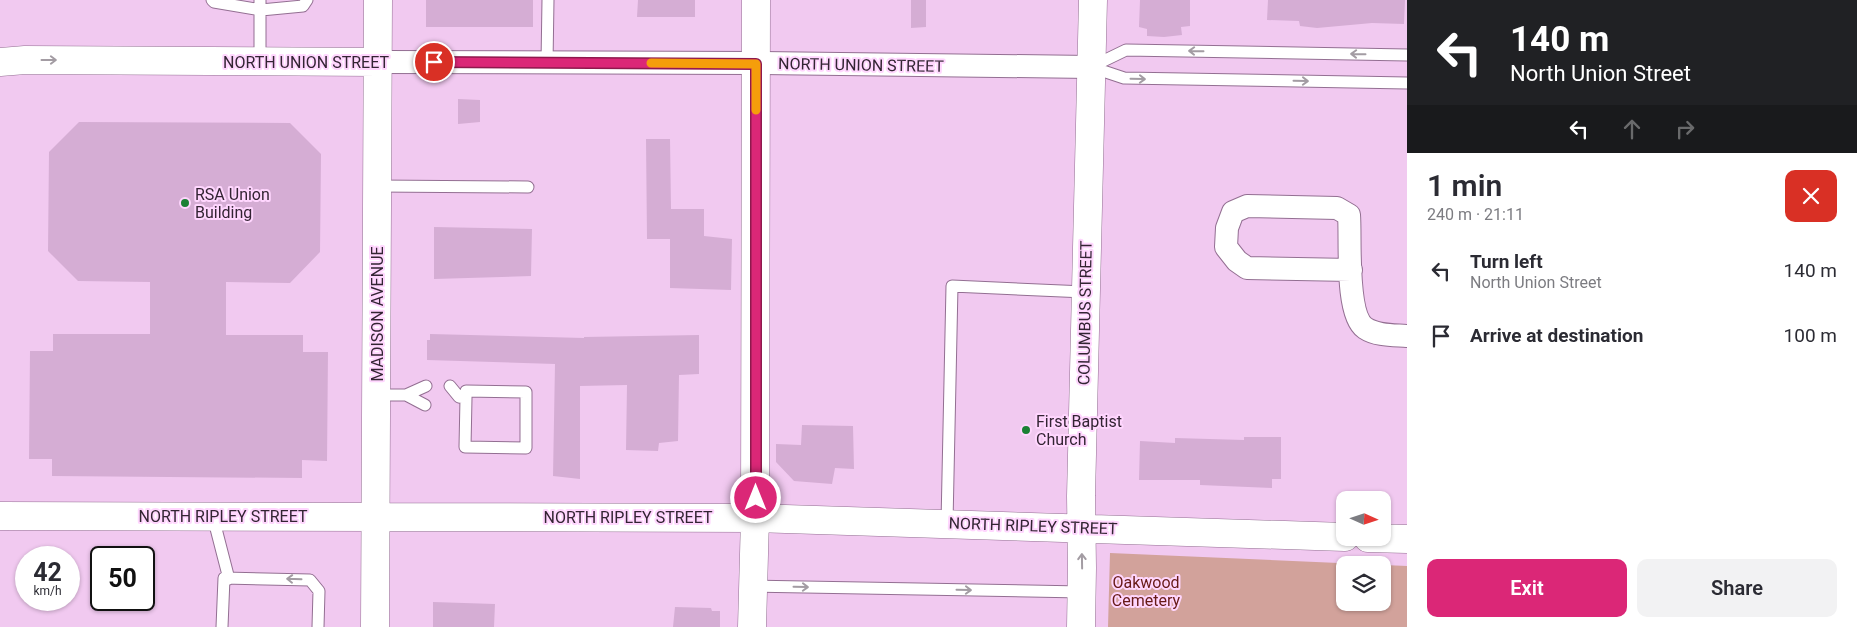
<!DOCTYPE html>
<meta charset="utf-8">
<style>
body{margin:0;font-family:Roboto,sans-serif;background:#f2f2f3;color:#2b2b33;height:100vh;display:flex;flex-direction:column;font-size:19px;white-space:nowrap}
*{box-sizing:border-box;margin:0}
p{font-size:16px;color:#7c7c81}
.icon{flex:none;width:28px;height:28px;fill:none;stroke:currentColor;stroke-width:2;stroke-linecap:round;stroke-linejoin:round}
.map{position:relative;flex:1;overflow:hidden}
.panel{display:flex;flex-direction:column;background:#fff;width:450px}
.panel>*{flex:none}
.banner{background:#202124;color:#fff;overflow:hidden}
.needle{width:32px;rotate:93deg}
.tools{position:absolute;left:1336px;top:491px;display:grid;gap:10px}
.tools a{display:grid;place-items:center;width:55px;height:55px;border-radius:10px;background:#fff;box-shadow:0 1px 4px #0004;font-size:25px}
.speed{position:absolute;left:15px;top:546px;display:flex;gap:10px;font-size:25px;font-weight:700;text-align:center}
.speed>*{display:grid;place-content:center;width:65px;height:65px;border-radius:50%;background:#fff;box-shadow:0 1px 4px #0004;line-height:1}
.speed small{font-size:12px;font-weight:400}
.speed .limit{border:2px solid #111;border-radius:8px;background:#fff;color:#111}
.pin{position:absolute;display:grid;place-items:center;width:42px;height:42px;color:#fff;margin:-21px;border:2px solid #fff;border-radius:50%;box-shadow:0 1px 5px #0007}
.me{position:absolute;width:55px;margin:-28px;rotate:0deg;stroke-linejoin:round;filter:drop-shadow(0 0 4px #0008)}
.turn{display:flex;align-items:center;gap:18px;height:105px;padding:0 20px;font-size:22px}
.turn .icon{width:65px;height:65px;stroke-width:2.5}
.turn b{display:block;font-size:35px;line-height:42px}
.lanes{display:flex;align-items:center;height:48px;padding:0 20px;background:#0003;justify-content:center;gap:25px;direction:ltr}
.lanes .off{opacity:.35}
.round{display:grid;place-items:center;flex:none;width:52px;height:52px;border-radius:10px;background:#f2f2f3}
.head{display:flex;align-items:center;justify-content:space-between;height:85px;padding:0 20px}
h1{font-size:30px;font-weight:600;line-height:38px}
.button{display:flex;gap:10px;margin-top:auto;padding:10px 20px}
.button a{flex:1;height:58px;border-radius:10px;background:#db2777;color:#fff;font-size:20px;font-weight:600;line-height:58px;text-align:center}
.button a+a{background:#f2f2f3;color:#2b2b33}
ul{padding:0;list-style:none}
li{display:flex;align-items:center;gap:15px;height:65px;padding:0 20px}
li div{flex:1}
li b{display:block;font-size:19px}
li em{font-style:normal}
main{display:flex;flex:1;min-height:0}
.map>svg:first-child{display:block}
</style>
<main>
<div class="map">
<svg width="1407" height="627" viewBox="0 0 1407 627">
<rect width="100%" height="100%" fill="#f1c9f0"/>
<!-- green -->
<path fill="#d2a29b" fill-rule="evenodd" d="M1110,553L1407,566V627H1108ZM1345,565H1382V602H1345Z"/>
<!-- building -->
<path fill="#d5add4" d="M426,0H533V27H426Z
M638,0H695V17H637Z
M911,0H926V27L911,28Z
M1140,0H1190V26L1181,27L1182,35L1164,37L1147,36V29L1139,27Z
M1268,0H1405L1404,24L1372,23L1317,28L1300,26L1299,21L1267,20Z
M458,99L480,100V122L458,124Z
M79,122L290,123L321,154L320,252L290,283L226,282V335H303V352H328L327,461L302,460V478L52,476V459H29L30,351H53V334H150V282L78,281L48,251L49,152Z
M646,139H670L671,209H704V236L732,239L731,290L670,288V239H647Z
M434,227L532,229L531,276L434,279Z
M430,334L584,338V337L699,335V374L679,375L678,441L659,443L658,451L626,450L627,385L580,386V479L553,476L555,364L427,360V340H430Z
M802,425L853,426L854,469L835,468L832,484L794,481L776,462V444L801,445Z
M1244,437H1281V479H1272V488L1200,485V480H1139L1140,441L1175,443V438L1244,440Z
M433,602L495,604L494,627H433Z
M675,607L711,608L712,611H720V627H673Z"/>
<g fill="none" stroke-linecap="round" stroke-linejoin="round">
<defs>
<path id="lane" d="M212,0L214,2L261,10L303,6L307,0
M260,62V0
M547,63L548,0
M1093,66L1126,50L1407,55
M1091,67L1124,78L1407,83
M377,186L528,187
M450,386L459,397L466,398L465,447L526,448V392L466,391V398
M377,395H406L426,386
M406,395L425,405
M213,517L229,579
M947,523L952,286L1085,292
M753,586L1082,592
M222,627L224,578L310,580L319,591L318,627"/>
<path id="street" d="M378,62L756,63L1091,67
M1351,270L1247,268L1237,261L1226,247L1227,228L1233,212L1247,206L1337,208L1349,215C1351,239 1345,314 1365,328C1377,336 1394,335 1407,336"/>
<path id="secondary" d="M0,62L25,60L378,62
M0,516L755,518L1345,537
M1368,538L1407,539
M375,627L378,0
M752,627L755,518L756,0
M1081,627L1082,568L1081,496L1093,0"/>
</defs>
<!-- lane casing -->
<use href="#lane" stroke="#936f92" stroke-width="13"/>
<!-- street casing -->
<use href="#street" stroke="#936f92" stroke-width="24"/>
<!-- secondary casing -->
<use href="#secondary" stroke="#936f92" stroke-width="29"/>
<!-- lane -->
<use href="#lane" stroke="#fff" stroke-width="11"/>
<!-- street -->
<use href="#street" stroke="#fff" stroke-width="22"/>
<!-- secondary -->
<use href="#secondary" stroke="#fff" stroke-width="28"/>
</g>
<!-- one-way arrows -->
<defs><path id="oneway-shaft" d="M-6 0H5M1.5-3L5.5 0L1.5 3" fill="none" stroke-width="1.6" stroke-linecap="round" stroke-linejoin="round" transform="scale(1.25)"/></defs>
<g stroke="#a39ca3">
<use href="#oneway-shaft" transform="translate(1196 51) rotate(-179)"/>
<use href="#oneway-shaft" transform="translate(1358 54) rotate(-179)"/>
<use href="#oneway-shaft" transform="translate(49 60)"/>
<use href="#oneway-shaft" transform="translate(1138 79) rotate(1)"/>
<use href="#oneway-shaft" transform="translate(1301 81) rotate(1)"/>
<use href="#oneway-shaft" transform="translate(1082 561) rotate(-91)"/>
<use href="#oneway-shaft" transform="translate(294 579) rotate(-178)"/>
<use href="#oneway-shaft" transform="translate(801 587) rotate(1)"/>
<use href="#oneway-shaft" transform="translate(964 590) rotate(1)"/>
</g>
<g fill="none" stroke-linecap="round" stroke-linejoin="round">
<defs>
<path id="route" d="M434,62L756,64V498"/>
</defs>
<!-- route casing -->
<use href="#route" stroke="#8e194d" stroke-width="12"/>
<!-- route -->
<use href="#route" stroke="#db2777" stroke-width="9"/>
<!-- slow -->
<path stroke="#f59e0b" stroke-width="9" d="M651,63L756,64V110"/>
</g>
<!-- markers -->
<g fill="#1b8034" stroke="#ffd6fe" stroke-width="2">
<circle cx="185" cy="203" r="5"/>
<circle cx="1026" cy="430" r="5"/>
</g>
<g text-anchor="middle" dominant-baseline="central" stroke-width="4" stroke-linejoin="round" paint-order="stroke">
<!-- street labels -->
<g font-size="16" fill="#332433" stroke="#ffd6fe">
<text x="306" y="62">NORTH UNION STREET</text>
<text transform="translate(861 65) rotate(1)">NORTH UNION STREET</text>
<text transform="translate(1085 313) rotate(-89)">COLUMBUS STREET</text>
<text transform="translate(377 314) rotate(-90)">MADISON AVENUE</text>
<text x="223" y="516">NORTH RIPLEY STREET</text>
<text x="628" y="517">NORTH RIPLEY STREET</text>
<text transform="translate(1033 526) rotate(2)">NORTH RIPLEY STREET</text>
</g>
<!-- poi labels -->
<g font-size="16" fill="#332433" stroke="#ffd6fe" text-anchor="start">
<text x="195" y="194">RSA Union<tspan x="195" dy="18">Building</tspan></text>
<text x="1036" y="421">First Baptist<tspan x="1036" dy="18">Church</tspan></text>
</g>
<!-- park labels -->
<g font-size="16" fill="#671a17" stroke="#ffd6fe">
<text x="1146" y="582">Oakwood<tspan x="1146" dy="18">Cemetery</tspan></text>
</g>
</g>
</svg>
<div class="tools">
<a><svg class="needle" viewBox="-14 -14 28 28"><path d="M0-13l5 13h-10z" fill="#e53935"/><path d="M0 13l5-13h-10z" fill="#7c7c81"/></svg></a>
<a><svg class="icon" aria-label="layers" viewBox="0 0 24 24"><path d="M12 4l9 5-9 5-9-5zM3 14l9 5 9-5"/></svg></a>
</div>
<div class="speed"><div>42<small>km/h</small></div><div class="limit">50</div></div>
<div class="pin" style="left:434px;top:62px;background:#d93025"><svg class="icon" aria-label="arrive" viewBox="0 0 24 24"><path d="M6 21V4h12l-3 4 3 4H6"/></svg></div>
<svg class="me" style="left:756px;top:498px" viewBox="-20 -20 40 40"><circle r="17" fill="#db2777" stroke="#fff" stroke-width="3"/><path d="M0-11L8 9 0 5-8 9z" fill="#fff"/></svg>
</div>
<section class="panel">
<div class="banner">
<div class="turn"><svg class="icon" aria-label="left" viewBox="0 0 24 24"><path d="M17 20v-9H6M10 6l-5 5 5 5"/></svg><div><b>140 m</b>North Union Street</div></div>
<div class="lanes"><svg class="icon" aria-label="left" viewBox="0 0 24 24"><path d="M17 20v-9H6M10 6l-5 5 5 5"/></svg><svg class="icon off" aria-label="ahead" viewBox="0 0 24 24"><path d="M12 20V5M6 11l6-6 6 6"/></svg><svg class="icon off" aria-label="right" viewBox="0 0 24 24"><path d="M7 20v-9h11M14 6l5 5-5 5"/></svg></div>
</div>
<div class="head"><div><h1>1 min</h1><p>240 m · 21:11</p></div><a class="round" style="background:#d93025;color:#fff"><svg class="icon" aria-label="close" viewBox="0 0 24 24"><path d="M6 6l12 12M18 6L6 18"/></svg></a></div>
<ul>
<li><svg class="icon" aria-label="left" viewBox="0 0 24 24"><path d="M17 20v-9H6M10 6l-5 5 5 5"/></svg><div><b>Turn left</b><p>North Union Street</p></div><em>140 m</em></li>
<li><svg class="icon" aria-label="arrive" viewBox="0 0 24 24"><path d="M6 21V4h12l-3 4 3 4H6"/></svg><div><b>Arrive at destination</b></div><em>100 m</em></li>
</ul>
<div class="button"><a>Exit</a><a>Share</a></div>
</section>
</main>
